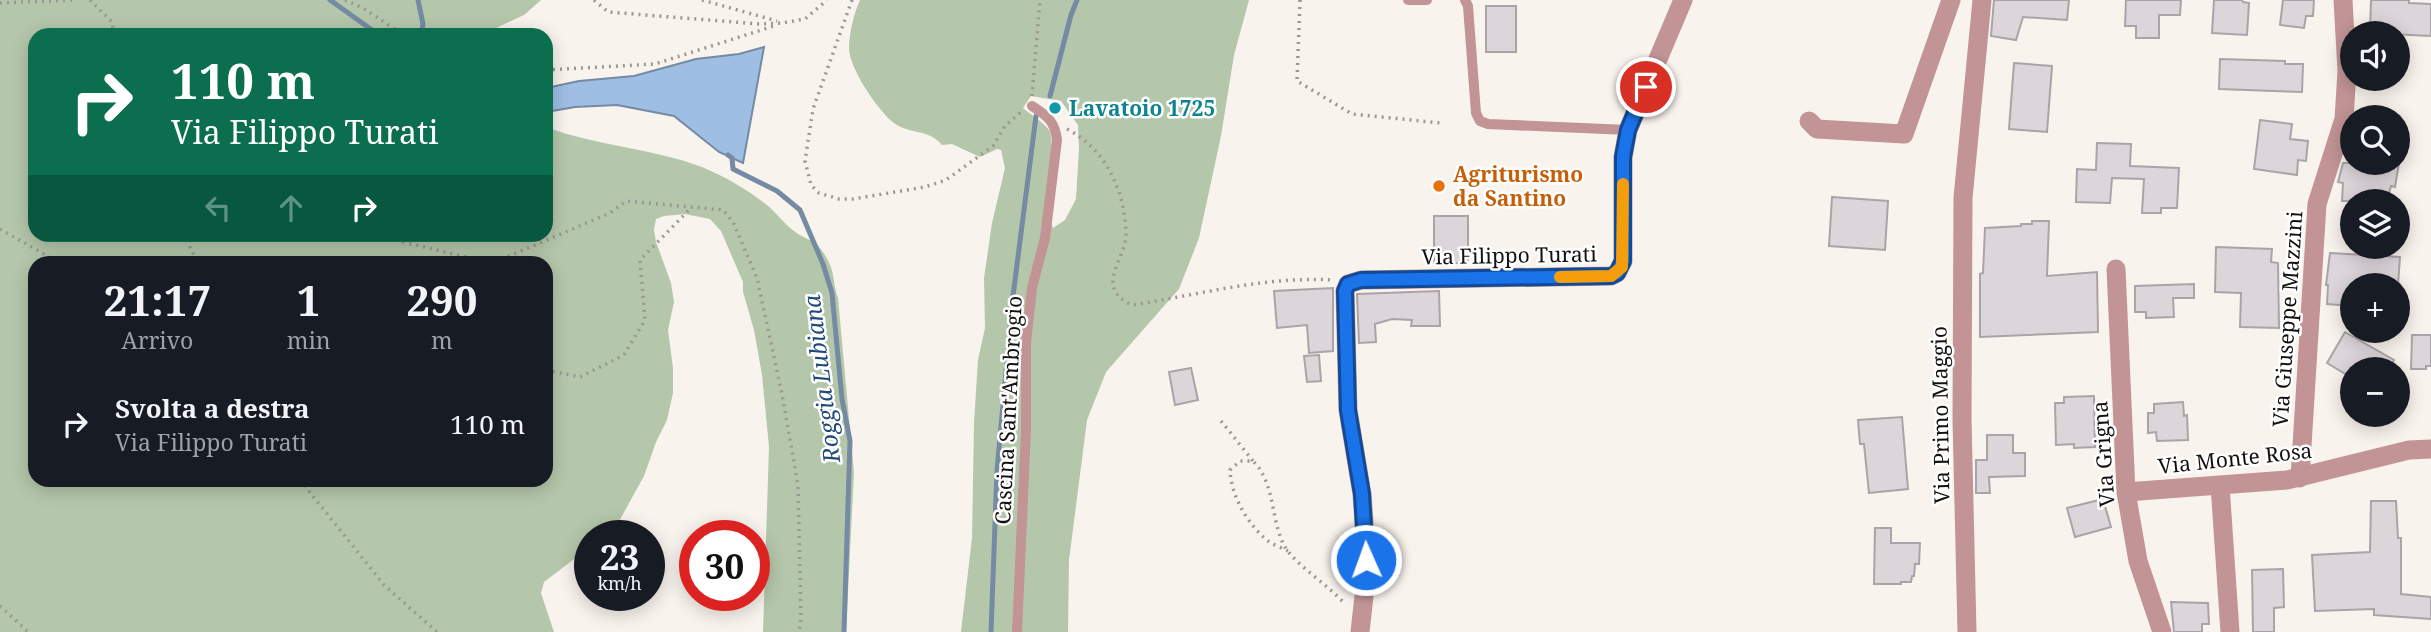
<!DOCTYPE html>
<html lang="it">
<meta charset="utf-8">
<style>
body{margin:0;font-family:"Noto Serif",serif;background:#20242c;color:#f1f3f6;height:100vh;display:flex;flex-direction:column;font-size:26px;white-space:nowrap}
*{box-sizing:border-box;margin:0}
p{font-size:23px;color:#9ea1a6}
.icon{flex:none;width:38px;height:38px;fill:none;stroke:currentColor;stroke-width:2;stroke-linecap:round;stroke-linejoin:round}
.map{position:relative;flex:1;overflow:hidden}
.sheet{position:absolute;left:28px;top:256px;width:525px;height:231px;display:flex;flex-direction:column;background:#171b24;border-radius:21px;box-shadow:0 4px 18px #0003}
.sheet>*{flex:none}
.banner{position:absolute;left:28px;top:28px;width:525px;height:214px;border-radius:21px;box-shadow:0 4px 18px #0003;background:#0b6e4f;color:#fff;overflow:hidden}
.fabs{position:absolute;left:2340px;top:21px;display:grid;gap:14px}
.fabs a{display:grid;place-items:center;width:70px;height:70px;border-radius:50%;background:#171b24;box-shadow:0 4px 18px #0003;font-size:35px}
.speed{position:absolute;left:574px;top:520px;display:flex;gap:14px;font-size:35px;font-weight:700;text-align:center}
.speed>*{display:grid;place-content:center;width:91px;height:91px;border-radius:50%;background:#171b24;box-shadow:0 4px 18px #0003;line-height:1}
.speed small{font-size:18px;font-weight:400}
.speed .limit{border:10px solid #d22;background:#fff;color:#111}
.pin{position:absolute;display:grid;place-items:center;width:60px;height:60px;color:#fff;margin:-30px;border:4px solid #fff;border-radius:50%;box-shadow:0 2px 7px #0007}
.me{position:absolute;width:77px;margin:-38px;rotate:358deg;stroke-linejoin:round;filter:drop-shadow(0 0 5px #0008)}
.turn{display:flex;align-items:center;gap:24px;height:147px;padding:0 28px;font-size:32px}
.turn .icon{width:91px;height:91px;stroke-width:2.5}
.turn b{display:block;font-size:49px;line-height:60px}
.lanes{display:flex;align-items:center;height:66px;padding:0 28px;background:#0003;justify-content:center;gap:35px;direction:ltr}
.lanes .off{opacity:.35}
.eta{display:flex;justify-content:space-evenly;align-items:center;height:119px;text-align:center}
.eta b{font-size:42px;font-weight:700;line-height:49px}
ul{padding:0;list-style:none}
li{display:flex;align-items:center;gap:21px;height:98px;padding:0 28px}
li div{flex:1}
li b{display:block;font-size:26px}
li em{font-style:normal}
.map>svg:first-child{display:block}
</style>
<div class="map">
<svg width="2431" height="632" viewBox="0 0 2431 632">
<rect width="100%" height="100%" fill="#f8f3ec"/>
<!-- green -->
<path fill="#b5c7ab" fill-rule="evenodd" d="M0,0H541L524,15L483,34L35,35V234H546V127C596,146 652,148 702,167C724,176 748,190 767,205C777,213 784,224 794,231C810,243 815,237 826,257C836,274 832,281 838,298L854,473L846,632H763L769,447L762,375L754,330L743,292V282L721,231L710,219L685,214L664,216L656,219L654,230L656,242L671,283L674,302L668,330L673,368V393L667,420L656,442L644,476L617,525L604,535L590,536V547L544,582L541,593L554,632H0ZM35,262H546V480H35Z
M860,0H1249L1234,55L1221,136L1199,238L1179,289L1106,372L1087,420L1069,560L1068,632H961L972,538L974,423L978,360L985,328L984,278L992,223L1005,168L1001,150L997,149L980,157L952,144L942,145C928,128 910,135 894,123C878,111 849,68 849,48C849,34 854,13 860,0ZM1031,96L1061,101L1078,125L1079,148L1076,199L1065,220L1053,228C1046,208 1056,139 1049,130C1043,122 1031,115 1023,108Z"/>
<!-- water -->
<path fill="#9fbee3" stroke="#758aa3" stroke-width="2" d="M764,47L743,163L719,152L674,116L617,105L575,107L546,112V88L579,81L634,76L696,59L739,54Z"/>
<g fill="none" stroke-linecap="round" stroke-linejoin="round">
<!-- stream -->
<path stroke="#758aa3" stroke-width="5" d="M330,0L379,35
M418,0L423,24L421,35
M1050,96L1071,15L1077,0
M728,155L732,158L733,169L777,191L800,210L823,264L832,293L842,399L850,441L844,632
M991,632L997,470L1013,296L1036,116"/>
</g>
<!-- building -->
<path fill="#dcd5da" stroke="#aaa3a8" stroke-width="2" d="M1994,0H2069L2067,20L2023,17L2016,40L1991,36Z
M2126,0H2181L2180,15H2159V38H2136V26H2125Z
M2214,0H2242L2243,2L2249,3L2247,35L2212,33Z
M2283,0H2314L2313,16H2306L2304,28L2280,25Z
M2371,0H2409V3L2431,4V36L2370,33Z
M1486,6H1516V52H1486Z
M2220,59L2285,61V64H2303L2302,92L2219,89Z
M2014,63L2052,66L2047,132L2009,129Z
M2260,120L2292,124L2290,139L2308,141L2306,161L2298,160L2297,175L2254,169Z
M2097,143L2131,144L2130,166L2179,168L2177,208H2161V213H2142L2144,179L2112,178L2110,203L2076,202L2077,169L2096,170Z
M2343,163H2399L2395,187L2391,186L2387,201H2342L2343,183L2338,182Z
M1832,197L1888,201L1885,250L1829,246Z
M1434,216H1468V263H1434Z
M2032,221H2049L2047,276L2097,272L2098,332L1980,337V274L1983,273L1985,228L2021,226V224H2032Z
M2216,247L2272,249L2271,262L2278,263L2279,328L2240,327L2241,293L2215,292Z
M2330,253L2400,257L2398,285H2352V306L2327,304L2328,285H2326Z
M2194,284V298H2173L2174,317L2146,318V312H2135V286Z
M1333,288V351L1309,353L1307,325L1277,328L1274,291Z
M1439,291L1440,326H1411L1412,320L1392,319L1375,324L1376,342L1359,343L1357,294Z
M2345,332L2394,360L2388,369H2352V378L2327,363Z
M2412,335H2431V366H2426V369H2411Z
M1319,355L1321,381L1307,382L1304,356Z
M1191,368L1198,400L1175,405L1169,372Z
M2094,396L2095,447L2074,448V444L2056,445L2055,403H2064V397Z
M2183,402L2184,416L2187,415L2188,440L2157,441L2156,432L2148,433V413H2154V404Z
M1902,417L1908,489L1869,493L1864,444H1860L1858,420Z
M1987,435H2013V453H2025V476L1989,477L1990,493H1976V460H1987Z
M2103,499L2111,527L2075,537L2067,508Z
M2371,501H2396L2398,538H2401V594L2431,597V619L2374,615V609L2315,611L2312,555L2370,552Z
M1875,528H1891V543H1920L1919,564H1915L1914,576H1912L1911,582H1901V584H1874Z
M2283,569L2284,607L2274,608V632H2253L2252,570Z
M2171,602L2208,603L2209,624H2202V632H2174Z"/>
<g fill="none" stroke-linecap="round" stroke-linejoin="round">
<!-- path -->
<path stroke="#9b9792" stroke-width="3.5" stroke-dasharray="2 5" stroke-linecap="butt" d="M90,0L112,22L114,35
M345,0L363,8L404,35
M594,0L608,12L759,24L782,23L805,19L827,0
M702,0L777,21
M852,0L813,109L805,161L811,185L819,193L839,199H853L925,187L946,180L993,146L1005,126L1022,111
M1300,0L1297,81L1352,114L1441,123
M0,3L72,0
M546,70L655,64L777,25
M1032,96L1040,0
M1067,129C1106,149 1125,191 1126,234C1126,260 1093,287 1132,305C1199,295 1264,276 1333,280
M0,229L58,262
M183,234L198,262
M391,234L403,242L487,262
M495,262L610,213L626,201L723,210L733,222L757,278L782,394L798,485L801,618L799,632
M546,370L580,377L624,355L645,320L640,260L692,207
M1221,421L1253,461
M300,480L384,585L437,632
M1288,551C1282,548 1274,545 1268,541C1248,525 1231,496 1230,470L1240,461H1253C1276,484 1270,520 1285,547C1296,565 1328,585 1344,603
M0,606L28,632"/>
<!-- service -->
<path stroke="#c29495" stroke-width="10" d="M1408,0H1427
M1465,0L1468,6L1476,113L1480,121L1488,124L1628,130
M1017,632L1026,430V343L1032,288L1045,238L1057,140C1055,122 1048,116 1032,106"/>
<!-- minor -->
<path stroke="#c29495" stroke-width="19" d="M1809,121L1817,129L1904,134L1951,0
M2116,269L2126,492L2138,561L2162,632
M2300,478L2317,204L2344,119L2347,71L2343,0
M2220,485L2230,632
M2126,492L2287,480L2409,450L2431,449
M1360,632L1365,587L1364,522L1362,494L1348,410L1345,291L1348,284L1361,280L1611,276L1617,273L1623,261V157L1628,130L1683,0
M1967,632L1962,419L1963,198L1982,0"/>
</g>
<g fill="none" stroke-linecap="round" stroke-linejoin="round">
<defs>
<path id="route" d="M1366,560L1362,494L1348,410L1345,291L1348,284L1361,280L1611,276L1617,273L1623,261V157L1628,130L1646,87"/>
</defs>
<!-- route casing -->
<use href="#route" stroke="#114b97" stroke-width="18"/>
<!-- route -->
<use href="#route" stroke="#1a73e8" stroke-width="12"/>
<!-- slow -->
<path stroke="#f59e0b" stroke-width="12" d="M1560,277L1611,276L1622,267L1623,184"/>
</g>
<!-- markers -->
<circle fill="#0f9aa8" stroke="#fff" stroke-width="2.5" cx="1055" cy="108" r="7"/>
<circle fill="#e8710a" stroke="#fff" stroke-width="2.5" cx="1439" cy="186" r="7"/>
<g text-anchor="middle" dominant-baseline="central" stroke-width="5" stroke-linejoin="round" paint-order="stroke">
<!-- culture labels -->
<g font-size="21" font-weight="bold" fill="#0d838f" stroke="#fff" text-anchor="start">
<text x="1069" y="108">Lavatoio 1725</text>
</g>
<!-- food labels -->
<g font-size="21" font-weight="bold" fill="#c56008" stroke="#fff" text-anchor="start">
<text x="1453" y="174">Agriturismo<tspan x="1453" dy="24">da Santino</tspan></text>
</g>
<!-- street labels -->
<g font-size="21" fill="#13110f" stroke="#fff">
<text transform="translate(1509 255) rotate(-1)">Via Filippo Turati</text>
<text transform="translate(2287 319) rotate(-86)">Via Giuseppe Mazzini</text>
<text transform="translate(1008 410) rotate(-87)">Cascina Sant'Ambrogio</text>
<text transform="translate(1940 415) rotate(-91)">Via Primo Maggio</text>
<text transform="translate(2103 454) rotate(-94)">Via Grigna</text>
<text transform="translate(2235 458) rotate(-6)">Via Monte Rosa</text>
</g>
<!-- water labels -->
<g font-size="23" font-style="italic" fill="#1e4978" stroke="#fff">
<text transform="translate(821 379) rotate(-97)">Roggia Lubiana</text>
</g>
</g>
</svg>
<div class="fabs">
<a><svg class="icon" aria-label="sound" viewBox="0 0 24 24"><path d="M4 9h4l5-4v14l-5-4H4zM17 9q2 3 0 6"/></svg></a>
<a><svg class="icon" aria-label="search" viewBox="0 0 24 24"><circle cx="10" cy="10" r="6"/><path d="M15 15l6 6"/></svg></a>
<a><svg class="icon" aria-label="layers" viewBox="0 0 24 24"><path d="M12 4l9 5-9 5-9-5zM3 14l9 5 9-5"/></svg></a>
<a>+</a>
<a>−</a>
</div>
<div class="speed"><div>23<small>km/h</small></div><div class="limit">30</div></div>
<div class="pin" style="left:1646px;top:87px;background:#d93025"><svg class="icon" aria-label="arrive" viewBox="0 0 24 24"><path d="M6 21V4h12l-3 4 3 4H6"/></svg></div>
<svg class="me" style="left:1366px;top:560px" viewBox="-20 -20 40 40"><circle r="17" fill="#1a73e8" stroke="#fff" stroke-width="3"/><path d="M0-11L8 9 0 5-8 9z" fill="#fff"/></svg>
<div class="banner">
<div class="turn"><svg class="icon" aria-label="right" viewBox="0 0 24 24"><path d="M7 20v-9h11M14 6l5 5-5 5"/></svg><div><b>110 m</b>Via Filippo Turati</div></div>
<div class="lanes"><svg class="icon off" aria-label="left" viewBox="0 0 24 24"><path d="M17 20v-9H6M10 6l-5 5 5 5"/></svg><svg class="icon off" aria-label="ahead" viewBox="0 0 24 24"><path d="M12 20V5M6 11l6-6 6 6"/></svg><svg class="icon" aria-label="right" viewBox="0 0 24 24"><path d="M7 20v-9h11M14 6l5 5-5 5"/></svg></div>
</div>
<section class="sheet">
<div class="eta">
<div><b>21:17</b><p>Arrivo</p></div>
<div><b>1</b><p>min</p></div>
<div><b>290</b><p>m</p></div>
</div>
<ul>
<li><svg class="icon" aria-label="right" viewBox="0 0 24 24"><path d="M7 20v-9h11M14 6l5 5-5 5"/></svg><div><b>Svolta a destra</b><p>Via Filippo Turati</p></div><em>110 m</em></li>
</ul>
</section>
</div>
